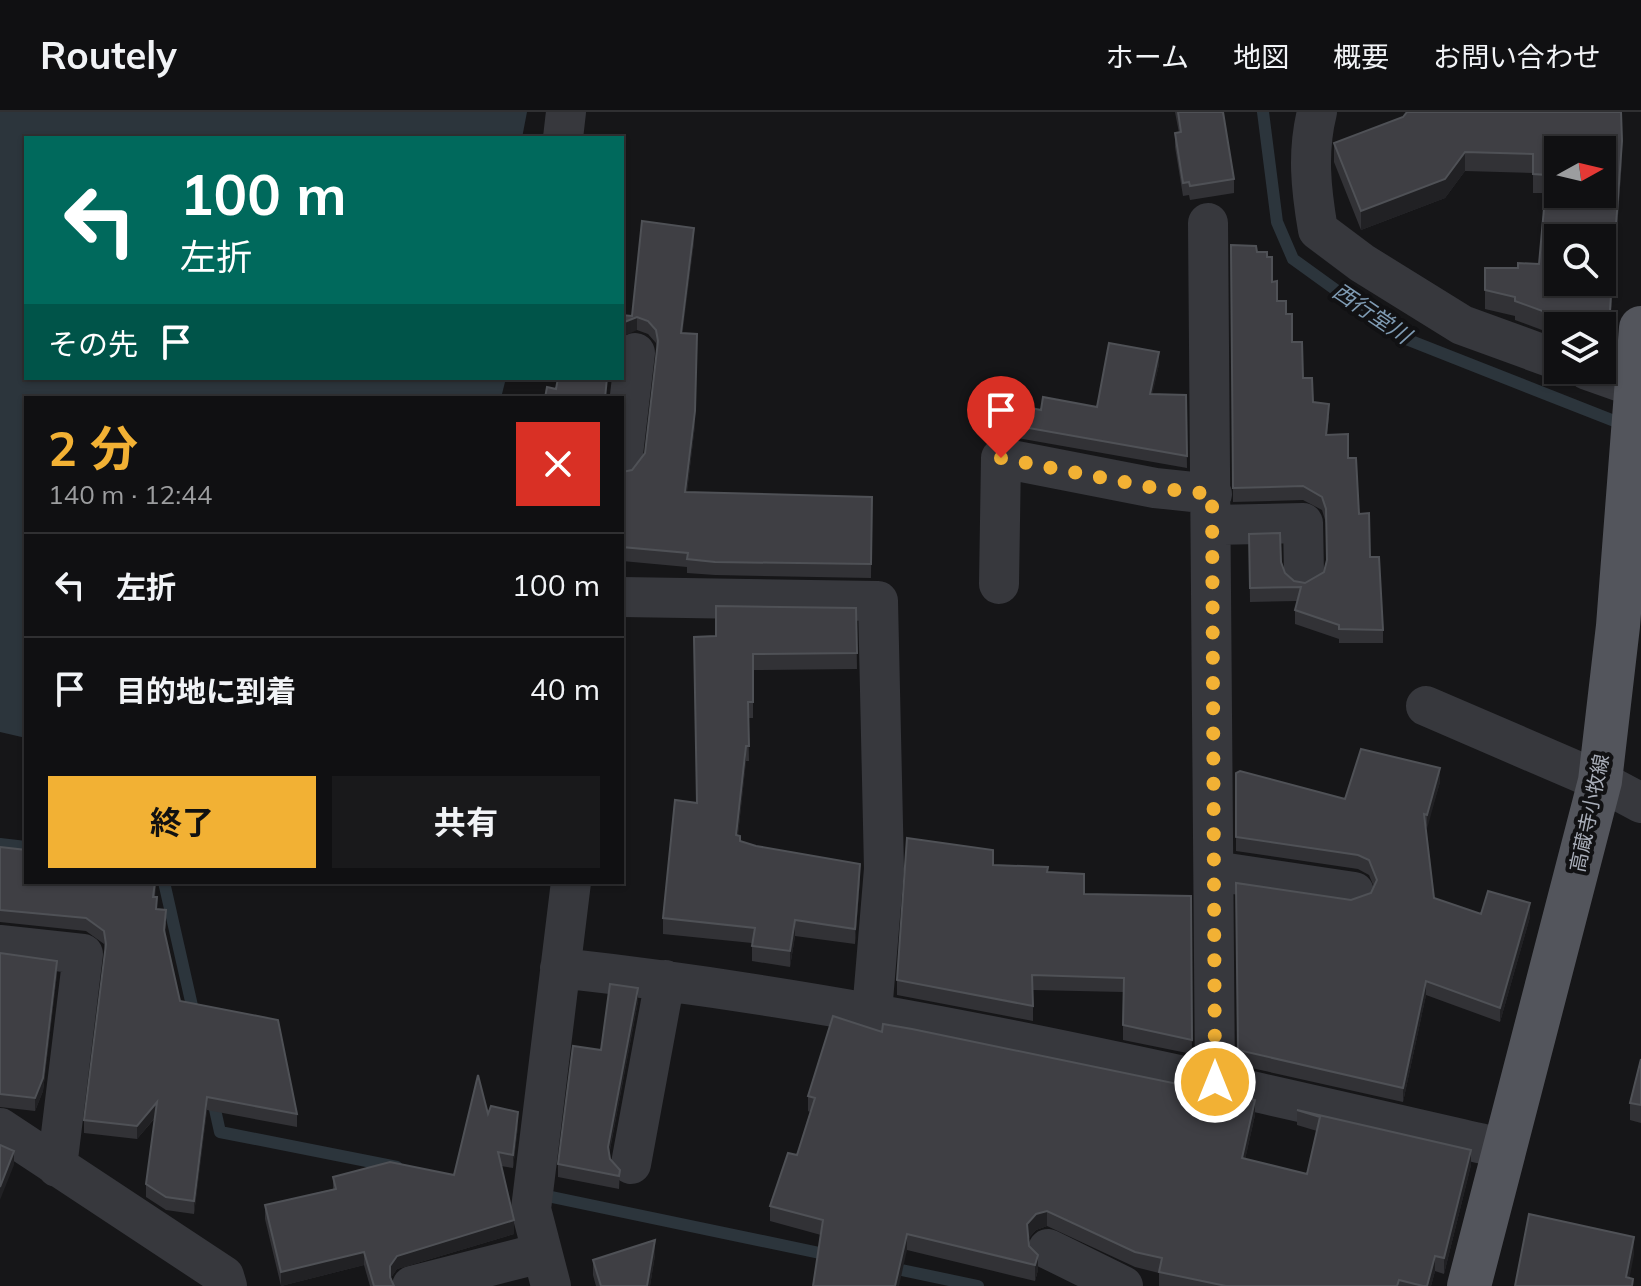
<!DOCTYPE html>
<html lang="ja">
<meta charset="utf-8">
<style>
body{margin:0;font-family:Mulish,"Noto Sans JP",sans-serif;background:#19191b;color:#f1f3f6;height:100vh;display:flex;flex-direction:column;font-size:30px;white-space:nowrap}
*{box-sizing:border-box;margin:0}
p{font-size:26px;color:#9c9d9f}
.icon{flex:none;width:44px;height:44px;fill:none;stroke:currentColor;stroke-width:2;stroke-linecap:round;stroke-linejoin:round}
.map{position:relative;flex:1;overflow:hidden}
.panel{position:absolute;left:24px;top:284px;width:600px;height:488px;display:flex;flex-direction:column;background:#101012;border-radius:0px;box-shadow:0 2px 6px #0004,0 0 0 2px #303032}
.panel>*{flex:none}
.banner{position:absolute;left:24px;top:24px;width:600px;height:244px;border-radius:0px;box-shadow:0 2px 6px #0004,0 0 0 2px #303032;background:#00695c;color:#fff;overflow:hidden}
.needle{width:52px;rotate:82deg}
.controls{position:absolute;left:1544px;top:24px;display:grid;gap:16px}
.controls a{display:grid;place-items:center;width:72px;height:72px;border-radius:0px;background:#101012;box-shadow:0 2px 6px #0004,0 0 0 2px #303032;font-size:40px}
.pin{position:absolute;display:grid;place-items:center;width:68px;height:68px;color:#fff;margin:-82px -34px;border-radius:50% 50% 50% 0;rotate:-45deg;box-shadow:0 0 8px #0007}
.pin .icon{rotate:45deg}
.me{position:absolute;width:88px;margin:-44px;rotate:0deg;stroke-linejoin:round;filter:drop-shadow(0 0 6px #0008)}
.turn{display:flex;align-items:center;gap:28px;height:168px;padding:0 24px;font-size:36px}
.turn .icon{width:104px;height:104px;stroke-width:2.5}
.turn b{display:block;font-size:56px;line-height:68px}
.then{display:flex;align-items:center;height:76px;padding:0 24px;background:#0003;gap:16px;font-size:30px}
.round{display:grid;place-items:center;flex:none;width:84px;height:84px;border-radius:0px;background:#19191b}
.overview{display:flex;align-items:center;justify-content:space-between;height:136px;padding:0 24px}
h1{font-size:48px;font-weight:700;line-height:60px;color:#f2b134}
.action{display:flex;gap:16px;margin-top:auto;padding:16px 24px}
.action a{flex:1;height:92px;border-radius:0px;background:#f2b134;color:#111;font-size:32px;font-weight:700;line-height:92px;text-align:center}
.action a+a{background:#19191b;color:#f1f3f6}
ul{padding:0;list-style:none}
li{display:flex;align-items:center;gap:24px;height:104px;padding:0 24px;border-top:2px solid #303032}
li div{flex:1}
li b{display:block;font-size:30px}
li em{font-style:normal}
header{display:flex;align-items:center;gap:48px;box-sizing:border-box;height:112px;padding:0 40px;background:#101012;border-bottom:2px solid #303032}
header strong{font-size:38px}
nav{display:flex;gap:44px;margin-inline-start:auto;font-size:28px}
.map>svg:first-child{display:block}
</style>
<header>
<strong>Routely</strong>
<nav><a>ホーム</a><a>地図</a><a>概要</a><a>お問い合わせ</a></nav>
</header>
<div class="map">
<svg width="1641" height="1174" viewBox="0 0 1641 1174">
<rect width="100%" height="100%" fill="#161618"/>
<!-- water -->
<path fill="#2c353c" d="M0,0H527L522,26H26V266H506L501,286H26V626L0,620Z"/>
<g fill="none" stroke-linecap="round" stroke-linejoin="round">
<!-- stream -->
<path stroke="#2c353c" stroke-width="12" d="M1263,0L1277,110L1293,147L1401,225L1627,314
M0,732L26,735
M164,770L195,907
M212,984L220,1020L397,1055
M547,1084L834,1144
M887,1155L978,1174"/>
<!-- minor -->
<path stroke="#37383d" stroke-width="40" d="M1317,0C1307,40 1311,77 1318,118L1362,151L1462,213L1558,248
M563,26L566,0
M1208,111L1215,970
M1587,258L1635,275
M622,351L635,241
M1212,413L1303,411L1304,462
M999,472L1001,346L1155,376L1212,382
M622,485L878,489L884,757L872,900
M1426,594L1600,669L1641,691
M1214,759L1354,780
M0,833L83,842L57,1055
M560,856C879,891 1192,965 1505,1037
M0,1016L224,1164L227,1174
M631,1052L665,868
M1048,1137L1123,1174
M412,1174L541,1141
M551,1174L531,1097L571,770"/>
<!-- major -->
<path stroke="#53555c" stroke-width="44" d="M1469,1174L1600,669L1618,514L1641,216"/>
</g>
<!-- wall -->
<path fill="#323236" d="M1175,0H1223L1234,67V81L1190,88L1189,83L1183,84L1175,35V21H1179Z
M1334,31L1622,48L1609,230H1602V214H1558V224L1515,208V204L1485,197V156H1518L1539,152L1545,81H1533V61L1465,59L1445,86L1361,118L1334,50Z
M694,130L682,221L695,313L687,380L872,385L871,466L715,463L687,461V455L622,449V360L632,358L645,341L657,238L656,231L648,222L637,218L632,204Z
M1231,133L1257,140L1267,145L1277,189L1286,202L1292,230L1303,266L1313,290L1329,305L1327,323L1348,346L1359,402L1370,445L1383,518V531H1339V527L1295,512V498L1297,489L1250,490L1249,422L1281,450L1285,461L1294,469L1305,471L1324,460L1327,449L1326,411L1322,398L1303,388L1233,390Z
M1159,252L1152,282L1186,283L1187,356L1012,325V313L1041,298L1097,295Z
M856,496L857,557L753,558V606H748L749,649H746L738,723L740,729L860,767L855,832L795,824L790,855L752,849V831L663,822V806L696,691L716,524Z
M1236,661L1345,687L1440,670L1426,717L1434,786L1481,802L1530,805L1500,910L1426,883L1403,990L1238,953L1236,771L1351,788L1371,781L1374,775L1369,763L1358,757L1236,739Z
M0,735L156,770L155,785L157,798L166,811L165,822L180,889L297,1002V1015L207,998L194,1102L166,1098L146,1085V1072L155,1006L137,1027L84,1021V1008L105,839L104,832L86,819L0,810Z
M993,753L1048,760L1084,782L1191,784L1192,942L1123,928V880L1033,878V909L897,883V868Z
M0,841L57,862L43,979L35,999L0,995Z
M638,889L609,1043L610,1047L620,1058L619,1077L558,1065V1052L601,938Z
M882,920L1255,1003L1245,1047L1307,1062L1317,1019L1297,1013V998L1471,1053L1444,1162L1435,1159L1431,1174H1159V1161L1135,1155L1047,1114L1036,1118L1028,1127L1029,1134L1038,1158L1035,1169L907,1138L821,1123L770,1109V1094L797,1043L810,1000L808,999V984Z
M1641,947V1011L1630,1008V991Z
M488,1002L518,1014L513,1056L501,1054L514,1122L397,1157L390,1167L394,1174H370L364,1153L281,1174L265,1107V1093L333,1077V1065L454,1063Z
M655,1143L650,1174H596L593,1163V1148Z"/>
<!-- shaded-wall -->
<path fill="#212124" d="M1622,29V48L1609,230V212Z
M1465,40V59L1445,86L1361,118V99Z
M694,116V130L681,235V221Z
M637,205V218L622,225V211Z
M697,222L695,313L685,394V380Z
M1159,240V252L1150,294V282Z
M746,634V649L736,739V723Z
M1440,656V670L1427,717V703Z
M860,752V767L855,832V817Z
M1530,791V805L1500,910V896Z
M795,808V824L790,855V839Z
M57,849V862L43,979L35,999V986Z
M1426,869V883L1403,990V976Z
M638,876V889L608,1048V1035Z
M207,985V998L194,1102V1089Z
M1255,988V1003L1242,1062V1046Z
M157,990V1003L137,1027V1014Z
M518,1000V1014L513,1056V1043Z
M1471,1038V1053L1444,1162V1146Z
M14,1039V1053L0,1088V1075Z
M1047,1099V1114L1036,1118L1027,1128V1112L1036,1102Z
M514,1108V1122L397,1157L390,1167V1154L397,1144Z
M907,1122V1138L899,1174H895Z
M1634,1125V1143L1628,1174L1626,1165Z
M655,1128V1143L650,1174H647Z
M364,1140V1153L281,1174V1160Z
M1038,1143V1158L1035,1169V1153Z
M1435,1144V1159L1431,1174H1427Z"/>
<!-- building -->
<path fill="#3f3f44" stroke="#4f5156" stroke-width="2" fill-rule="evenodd" d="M1178,0H1223L1234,67L1190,74L1189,70L1183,71L1175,21L1181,20Z
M1407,0H1621L1622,29L1609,212L1567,208L1515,189V185L1485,178V156H1518V151L1539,152L1547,63L1533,62V42L1465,40L1445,67L1361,99L1334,31L1403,5ZM1558,38H1602V82H1558ZM1558,126H1602V170H1558Z
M642,109L694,116L681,221L697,222L695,299L685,380L872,385L871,452L715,450L687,447L688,441L622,435V360L632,358L645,341L658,229L656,218L648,209L637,205L622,211V203L632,204Z
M1231,133L1256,134L1257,140H1267V145H1272V170L1277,169V189H1286V202H1292V230H1302L1303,266H1312L1313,290L1329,292L1326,323L1348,322V346H1356L1359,402L1369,401L1370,445H1379L1383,518L1339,517V513L1295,498L1301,475L1250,476L1249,422L1280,421L1281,450L1285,461L1294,469L1305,471L1324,460L1327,448L1326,397L1322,385L1303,374L1233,376Z
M1109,231L1159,240L1150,282L1186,283L1187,344L1012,313L1016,293L1041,298L1043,285L1097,295Z
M558,266H607L605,286H545L547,275L556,277Z
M716,494L856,496L857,541L753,542V590H748L749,634H746L736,723L740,724V729L756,734L860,752L855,817L795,808L790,839L752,834L755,816L663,806L675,688L697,691L694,525L716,524Z
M1361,637L1440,656L1427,703L1424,702L1434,786L1481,802L1488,779L1530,791L1500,896L1426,869L1403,976L1238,938L1236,771L1351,788L1371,781L1377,768L1369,748L1358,743L1236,725V661L1240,659L1345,687Z
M907,726L993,738V753L1048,755L1047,760L1084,762V782L1191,784L1192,928L1123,913L1124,866L1032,863L1033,894L897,868Z
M0,735L26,738V770H155L153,785H157L156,797L166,798L164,818L180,889L278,908L297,1002L207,985L194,1089L166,1085L146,1072L157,990L137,1014L84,1008L106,832L104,819L86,806L0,798Z
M0,841L57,849L43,966L35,986L0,982Z
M610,872L638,876L608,1035L610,1047L620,1058L619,1064L558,1052L573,934L601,938Z
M833,904L882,920L883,912L912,917L1255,988L1242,1046L1307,1062L1320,1005L1297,998L1471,1038L1444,1146L1435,1144L1427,1174H1423L1399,1168L1397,1174H1226L1159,1160L1162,1146L1135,1140L1047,1099L1036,1102L1027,1112L1029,1134L1038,1143L1035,1153L907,1122L895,1174H813L823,1108L770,1094L788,1041L797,1043L815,986L808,984Z
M1641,947V993L1630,991Z
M478,963L488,1002L491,994L518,1000L513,1043L498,1040L514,1108L397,1144L390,1154V1165L394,1174H374L364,1140L281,1160L265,1093L336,1077L333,1065L390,1050L454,1063Z
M0,1033L14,1039L0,1075Z
M1529,1102L1634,1125L1626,1165L1633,1167L1632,1174H1515Z
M655,1128L647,1174H601L593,1148Z"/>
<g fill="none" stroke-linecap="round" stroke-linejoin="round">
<!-- route -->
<path stroke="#f2b134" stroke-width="14" stroke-dasharray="0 25.2" d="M1001,346L1155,376L1212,382L1215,970"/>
</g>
<g text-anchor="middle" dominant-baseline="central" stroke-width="8" stroke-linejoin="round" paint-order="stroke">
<!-- street labels -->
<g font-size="20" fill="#a8adb8" stroke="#111113">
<text transform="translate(1589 701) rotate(-78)">高蔵寺小牧線</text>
</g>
<!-- water labels -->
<g font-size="22" font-style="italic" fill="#7f9bb3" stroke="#111113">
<text transform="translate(1372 201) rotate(34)">西行堂川</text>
</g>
</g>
</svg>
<div class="controls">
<a><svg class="needle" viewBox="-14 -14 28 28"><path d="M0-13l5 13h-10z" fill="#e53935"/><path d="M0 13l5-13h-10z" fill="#9c9d9f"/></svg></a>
<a><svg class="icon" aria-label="search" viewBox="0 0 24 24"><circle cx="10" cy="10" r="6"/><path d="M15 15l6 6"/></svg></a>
<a><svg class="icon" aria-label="layers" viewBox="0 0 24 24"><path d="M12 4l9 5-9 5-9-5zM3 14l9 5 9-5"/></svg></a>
</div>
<div class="pin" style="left:1001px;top:346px;background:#d93025"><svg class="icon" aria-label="arrive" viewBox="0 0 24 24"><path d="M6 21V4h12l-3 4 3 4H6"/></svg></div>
<svg class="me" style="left:1215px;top:970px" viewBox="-20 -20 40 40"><circle r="17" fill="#f2b134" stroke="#fff" stroke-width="3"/><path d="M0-11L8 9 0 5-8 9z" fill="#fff"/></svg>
<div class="banner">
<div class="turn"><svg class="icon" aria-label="left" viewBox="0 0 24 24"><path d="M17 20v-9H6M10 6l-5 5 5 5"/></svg><div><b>100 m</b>左折</div></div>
<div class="then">その先<svg class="icon" aria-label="arrive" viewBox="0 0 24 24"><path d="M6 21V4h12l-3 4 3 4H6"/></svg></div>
</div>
<section class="panel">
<div class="overview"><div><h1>2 分</h1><p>140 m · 12:44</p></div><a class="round" style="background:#d93025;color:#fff"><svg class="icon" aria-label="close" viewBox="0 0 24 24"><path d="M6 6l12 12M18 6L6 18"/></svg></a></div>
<ul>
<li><svg class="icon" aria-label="left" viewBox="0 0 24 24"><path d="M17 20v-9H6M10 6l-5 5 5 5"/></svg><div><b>左折</b></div><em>100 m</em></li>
<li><svg class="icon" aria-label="arrive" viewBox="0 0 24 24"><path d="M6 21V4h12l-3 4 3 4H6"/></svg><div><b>目的地に到着</b></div><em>40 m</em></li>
</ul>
<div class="action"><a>終了</a><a>共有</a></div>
</section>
</div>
